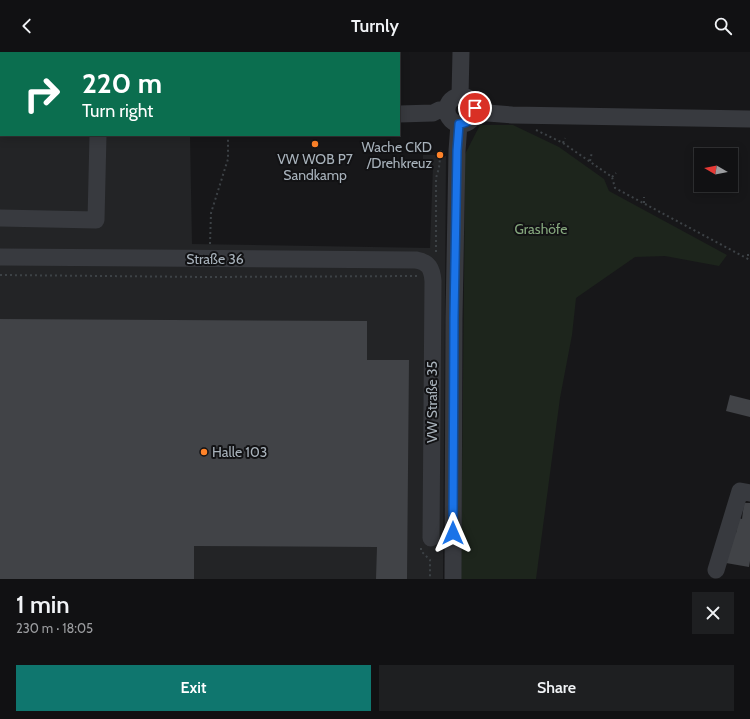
<!DOCTYPE html>
<meta charset="utf-8">
<style>
body{margin:0;font-family:Cabin,sans-serif;background:#1e1f21;color:#f1f3f6;height:100vh;display:flex;flex-direction:column;font-size:15px;white-space:nowrap}
*{box-sizing:border-box;margin:0}
p{font-size:13px;color:#9c9da0}
.icon{flex:none;width:22px;height:22px;fill:none;stroke:currentColor;stroke-width:2;stroke-linecap:round;stroke-linejoin:round}
.map{position:relative;height:527px;overflow:hidden}
.drawer{display:flex;flex-direction:column;background:#111113;flex:1}
.drawer>*{flex:none}
.top-card{position:absolute;left:0px;top:0px;width:400px;height:84px;box-shadow:0 2px 10px #0003,0 0 0 1px #303133;background:#0b6e4f;color:#fff;overflow:hidden}
.needle{width:26px;rotate:279deg}
.fabs{position:absolute;left:694px;top:96px;display:grid;gap:8px}
.fabs a{display:grid;place-items:center;width:44px;height:44px;border-radius:0px;background:#111113;box-shadow:0 2px 10px #0003,0 0 0 1px #303133;font-size:20px}
.pin{position:absolute;display:grid;place-items:center;width:34px;height:34px;color:#fff;margin:-17px;border:2px solid #fff;border-radius:50%;box-shadow:0 1px 4px #0007}
.me{position:absolute;width:44px;margin:-22px;rotate:0deg;stroke-linejoin:round;filter:drop-shadow(0 0 3px #0008)}
.turn{display:flex;align-items:center;gap:14px;height:84px;padding:0 16px;font-size:18px}
.turn .icon{width:52px;height:52px;stroke-width:2.5}
.turn b{display:block;font-size:28px;line-height:34px}
.round{display:grid;place-items:center;flex:none;width:42px;height:42px;border-radius:0px;background:#1e1f21}
.overview{display:flex;align-items:center;justify-content:space-between;height:68px;padding:0 16px}
h1{font-size:24px;font-weight:600;line-height:30px}
.action{display:flex;gap:8px;margin-top:auto;padding:8px 16px}
.action a{flex:1;height:46px;border-radius:0px;background:#0f766e;color:#fff;font-size:16px;font-weight:600;line-height:46px;text-align:center}
.action a+a{background:#1e1f21;color:#f1f3f6}
header{display:flex;justify-content:space-between;align-items:center;height:52px;padding:0 16px;background:#111113;font-size:18px;font-weight:600}
.map>svg:first-child{display:block}
</style>
<header><svg class="icon" aria-label="back" viewBox="0 0 24 24"><path d="M15 5l-7 7 7 7"/></svg>Turnly<svg class="icon" aria-label="search" viewBox="0 0 24 24"><circle cx="10" cy="10" r="6"/><path d="M15 15l6 6"/></svg></header>
<div class="map">
<svg width="750" height="527" viewBox="0 0 750 527">
<rect width="100%" height="100%" fill="#171719"/>
<!-- built -->
<path fill="#232426" d="M0,0H188V1H1V83H190L192,192L430,196L433,113H423V103H437V106H443L444,104H446L443,527H0Z"/>
<!-- green -->
<path fill="#1d251c" d="M480,73H513L559,95L604,127L609,139L727,203L719,214L665,204L635,205L576,246L572,283L560,346L536,527H461L465,132L464,104Z"/>
<!-- building -->
<path fill="#414347" d="M437,100H444V106H437Z
M0,267L367,269V308H409L407,527H376L377,495L194,494V527H0Z
M730,343L750,348V365L726,359Z
M744,451H750V509L749,515L726,511L734,481H736L739,466L742,467Z"/>
<g fill="none" stroke-linecap="round" stroke-linejoin="round">
<!-- path -->
<path stroke="#3d4246" stroke-width="2" stroke-dasharray="2 3" stroke-linecap="butt" d="M229,1V0
M536,78L563,91L612,125L615,136L750,208
M563,91L565,86
M441,100V98L444,99
M590,109L592,100
M612,125L616,121
M644,151V145
M210,192L211,161L228,107V83
M436,200V126L439,116L440,106
M748,202V207
M0,223L207,225L417,224
M421,496V499L430,508V527"/>
<!-- minor -->
<path stroke="#383a3f" stroke-width="17" d="M100,1V0
M460,44L461,0
M447 58a14 14 0 1 1 28 0a14 14 0 1 1-28 0Z
M475,60L512,63L750,67
M0,62H1
M399,62L433,61L439,58H447
M0,166L96,168L98,83
M0,205L416,208C429,210 432,217 433,229L431,486
M716,518L740,439L750,441
M453,527L454,266L457,99L459,72"/>
</g>
<g fill="none" stroke-linecap="round" stroke-linejoin="round">
<defs>
<path id="route" d="M453,481L454,266L457,99L459,72C469,71 475,66 475,56"/>
</defs>
<!-- route casing -->
<use href="#route" stroke="#114b97" stroke-width="10"/>
<!-- route -->
<use href="#route" stroke="#1a73e8" stroke-width="7"/>
</g>
<!-- markers -->
<g fill="#ff8329" stroke="#121214" stroke-width="1.5">
<circle cx="315" cy="92" r="4"/>
<circle cx="440" cy="103" r="4"/>
<circle cx="204" cy="400" r="4"/>
</g>
<g text-anchor="middle" dominant-baseline="central" stroke-width="4" stroke-linejoin="round" paint-order="stroke">
<!-- poi labels -->
<g font-size="14" fill="#a8b2bb" stroke="#121214" text-anchor="end">
<text x="432" y="95">Wache CKD<tspan x="432" dy="16">/Drehkreuz</tspan></text>
<text x="315" y="107" text-anchor="middle">VW WOB P7<tspan x="315" dy="16">Sandkamp</tspan></text>
<text x="212" y="400" text-anchor="start">Halle 103</text>
</g>
<!-- park labels -->
<g font-size="14" fill="#85a77d" stroke="#121214">
<text x="541" y="177">Grashöfe</text>
</g>
<!-- street labels -->
<g font-size="14" fill="#a8b2bb" stroke="#121214">
<text x="215" y="207">Straße 36</text>
<text transform="translate(432 350) rotate(-90)">VW Straße 35</text>
</g>
</g>
</svg>
<div class="fabs">
<a><svg class="needle" viewBox="-14 -14 28 28"><path d="M0-13l5 13h-10z" fill="#e53935"/><path d="M0 13l5-13h-10z" fill="#9c9da0"/></svg></a>
</div>
<div class="pin" style="left:475px;top:56px;background:#d93025"><svg class="icon" aria-label="arrive" viewBox="0 0 24 24"><path d="M6 21V4h12l-3 4 3 4H6"/></svg></div>
<svg class="me" style="left:453px;top:481px" viewBox="-20 -20 40 40"><path d="M0-17L14 15 0 8-14 15z" fill="#1a73e8" stroke="#fff" stroke-width="4"/></svg>
<div class="top-card">
<div class="turn"><svg class="icon" aria-label="right" viewBox="0 0 24 24"><path d="M7 20v-9h11M14 6l5 5-5 5"/></svg><div><b>220 m</b>Turn right</div></div>
</div>
</div>
<section class="drawer">
<div class="overview"><div><h1>1 min</h1><p>230 m · 18:05</p></div><a class="round"><svg class="icon" aria-label="close" viewBox="0 0 24 24"><path d="M6 6l12 12M18 6L6 18"/></svg></a></div>
<div class="action"><a>Exit</a><a>Share</a></div>
</section>
